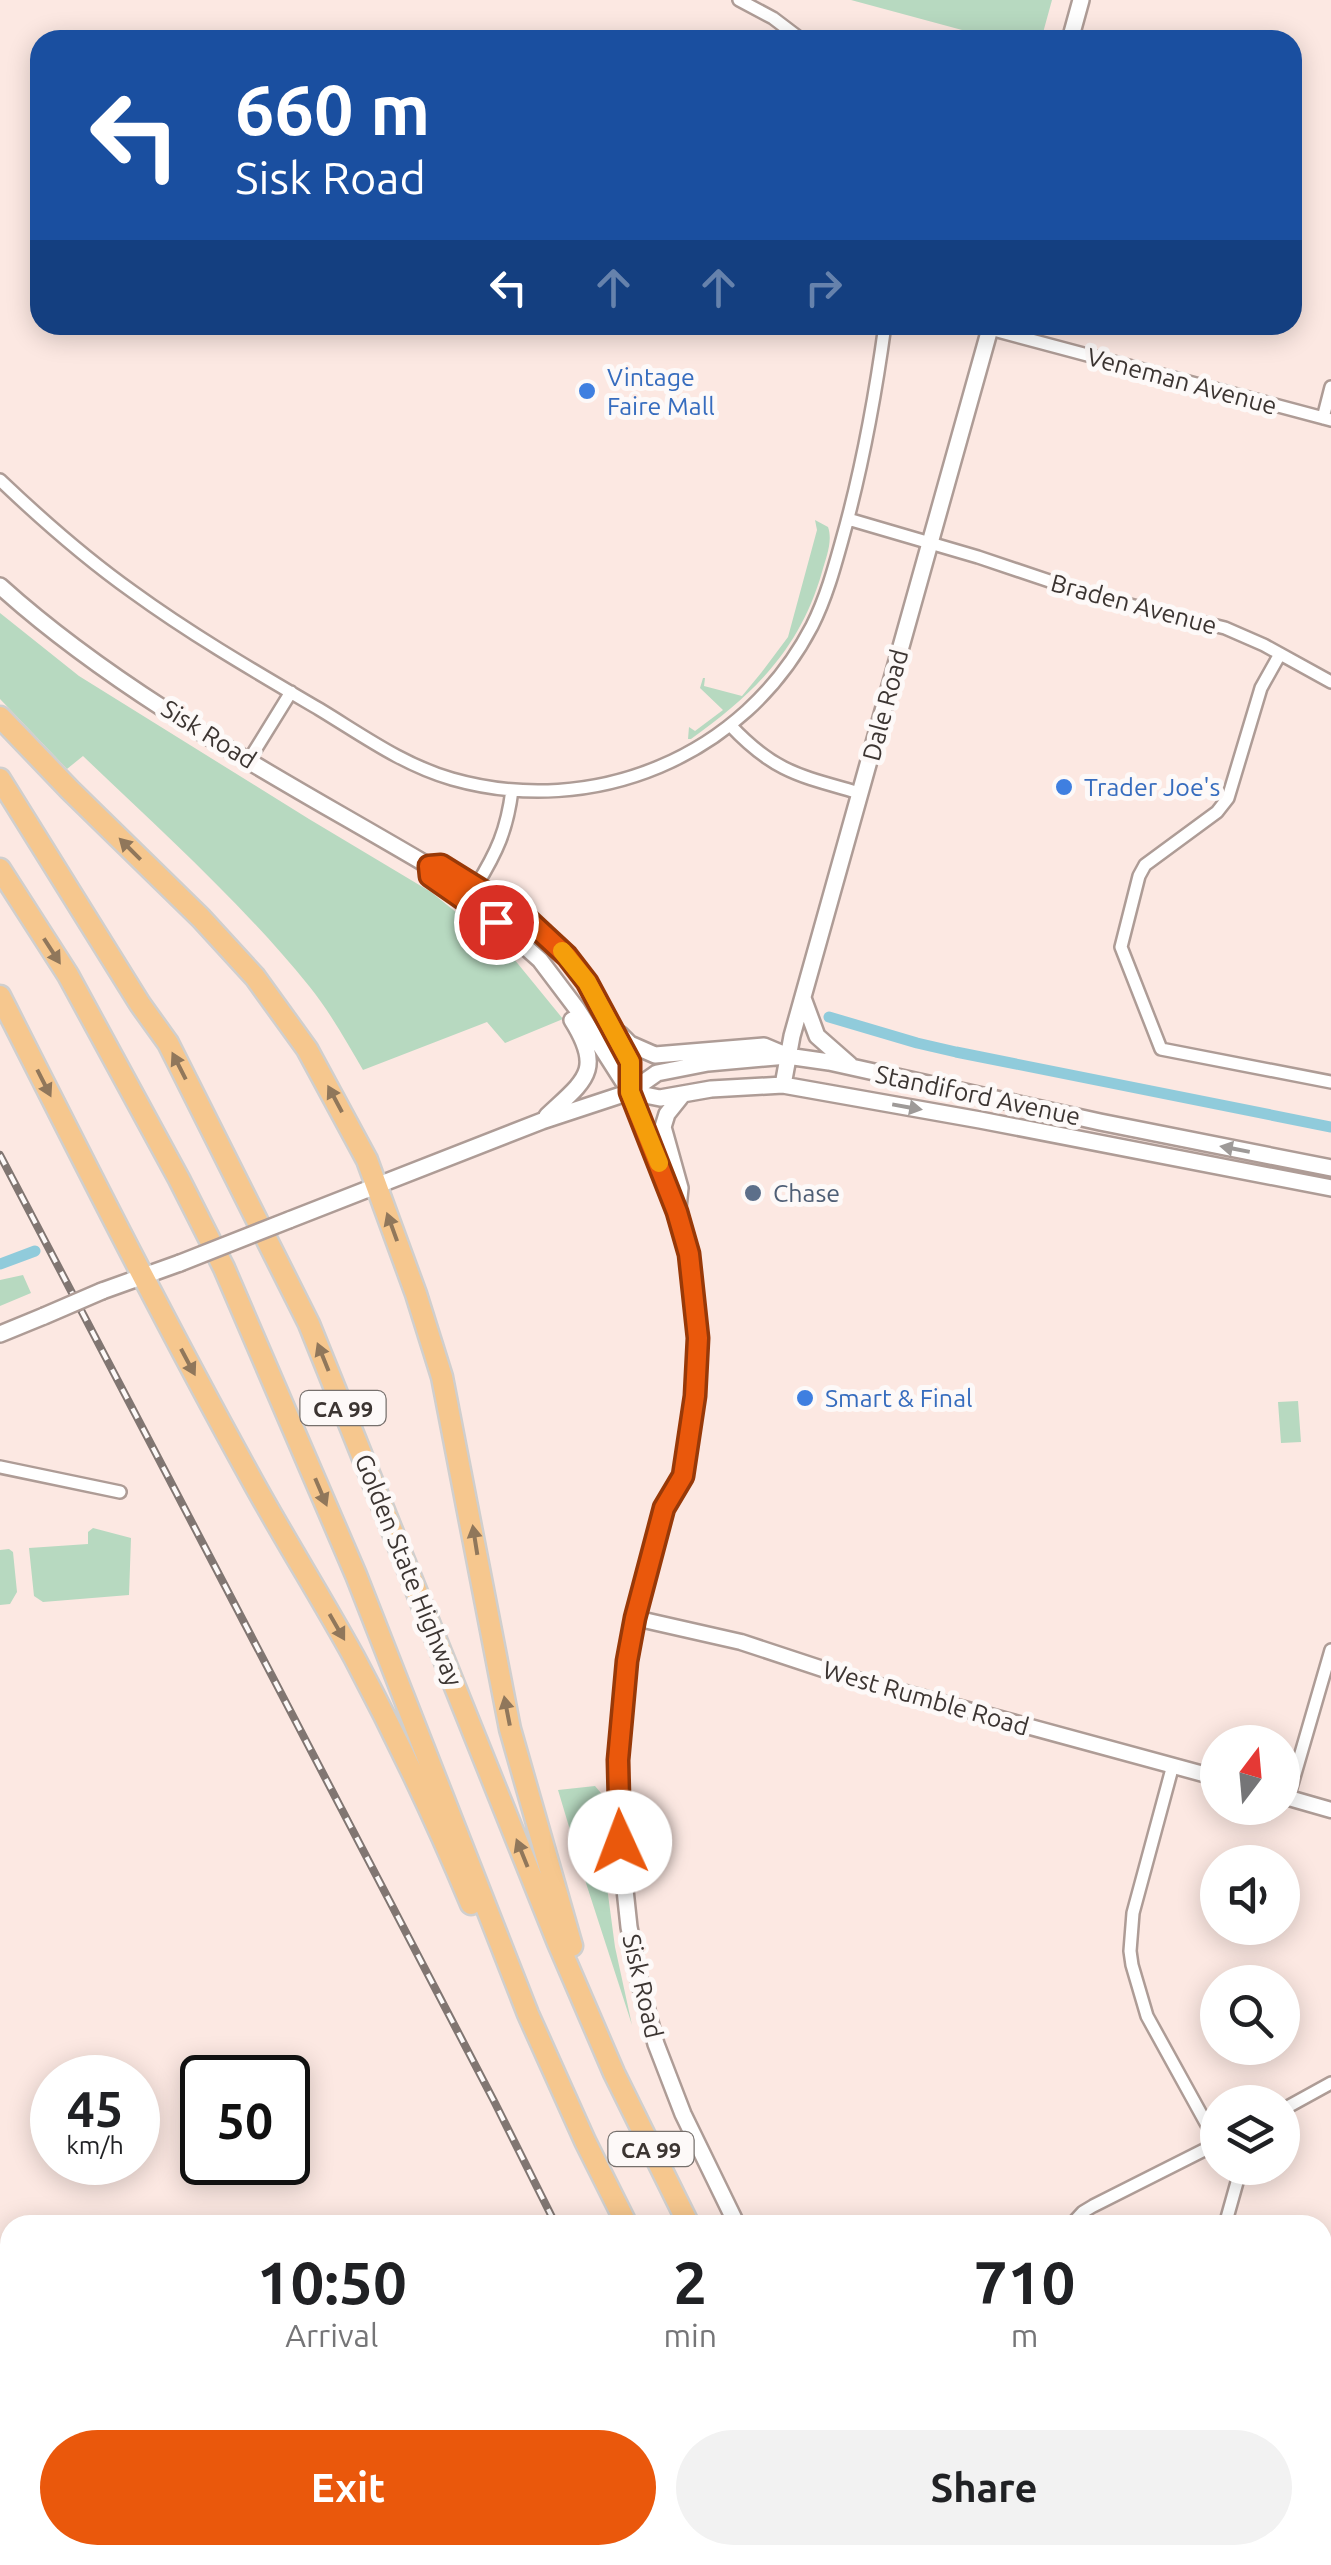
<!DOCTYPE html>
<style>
body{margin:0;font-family:Ubuntu,sans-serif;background:#f2f2f2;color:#202124;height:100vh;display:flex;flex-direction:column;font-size:38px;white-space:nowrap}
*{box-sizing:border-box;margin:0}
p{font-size:32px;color:#757577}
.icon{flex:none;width:55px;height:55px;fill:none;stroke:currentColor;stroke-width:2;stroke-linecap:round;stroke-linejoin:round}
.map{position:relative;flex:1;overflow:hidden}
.panel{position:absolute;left:0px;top:2215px;width:1332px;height:350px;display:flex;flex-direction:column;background:#fff;border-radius:30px 30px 0 0;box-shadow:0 5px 25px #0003}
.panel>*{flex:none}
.banner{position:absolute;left:30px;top:30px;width:1272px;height:305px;border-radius:30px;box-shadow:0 5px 25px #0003;background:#1a4fa0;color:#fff;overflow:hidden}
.needle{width:65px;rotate:16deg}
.controls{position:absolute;left:1200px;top:1725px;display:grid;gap:20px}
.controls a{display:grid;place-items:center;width:100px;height:100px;border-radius:50%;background:#fff;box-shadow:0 5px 25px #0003;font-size:50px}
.speed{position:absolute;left:30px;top:2055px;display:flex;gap:20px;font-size:50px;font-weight:700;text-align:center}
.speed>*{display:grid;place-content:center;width:130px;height:130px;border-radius:50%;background:#fff;box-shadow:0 5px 25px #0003;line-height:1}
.speed small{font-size:25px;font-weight:400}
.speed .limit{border:5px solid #111;border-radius:15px;background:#fff;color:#111}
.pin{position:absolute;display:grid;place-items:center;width:85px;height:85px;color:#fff;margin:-42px;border:5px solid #fff;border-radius:50%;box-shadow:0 2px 10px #0007}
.me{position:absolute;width:110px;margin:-55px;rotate:358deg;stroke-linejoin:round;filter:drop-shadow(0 0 8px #0008)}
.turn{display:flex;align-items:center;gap:35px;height:210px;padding:0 40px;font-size:45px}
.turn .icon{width:130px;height:130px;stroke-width:2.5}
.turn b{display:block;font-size:70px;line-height:85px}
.lanes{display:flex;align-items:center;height:95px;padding:0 40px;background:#0003;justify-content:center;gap:50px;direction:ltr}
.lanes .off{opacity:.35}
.eta{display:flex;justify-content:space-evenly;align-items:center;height:170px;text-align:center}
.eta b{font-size:60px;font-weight:700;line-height:70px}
.primary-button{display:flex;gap:20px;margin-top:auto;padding:20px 40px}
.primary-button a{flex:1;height:115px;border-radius:60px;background:#ea580c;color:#fff;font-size:40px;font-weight:700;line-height:115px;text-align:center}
.primary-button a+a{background:#f2f2f2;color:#202124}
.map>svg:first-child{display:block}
</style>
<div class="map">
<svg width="1331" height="2565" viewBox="0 0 1331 2565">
<rect width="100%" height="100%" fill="#fce8e2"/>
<!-- green -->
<path fill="#b7d9c0" d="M851,0H1052L1041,40H999Z
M815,520L828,527C833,541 826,558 822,572C800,649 754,694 691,739H688L689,727L695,731L723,710L700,688L703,678H705L704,686L742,696L761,673L788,637L817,530Z
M0,613L79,676L309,819L431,892L514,959L563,1019L505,1043L487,1022L363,1070C346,1041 330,1012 309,986C241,902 160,830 83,756L67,769L0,699Z
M23,1275L31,1293L0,1306V1280Z
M1298,1401L1301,1442L1281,1443L1278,1402Z
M93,1528L131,1538L129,1595L43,1602L34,1596L29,1548L88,1544V1532Z
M9,1549L13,1552L17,1592L10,1604L0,1605V1550Z
M595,1786L601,1793L605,1872L615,1947L632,2025L585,1880L558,1790Z"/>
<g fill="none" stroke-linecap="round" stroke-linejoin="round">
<!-- canal -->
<path stroke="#90cbdb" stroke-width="11" d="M829,1017L917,1043L956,1052L1331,1127
M0,1264L35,1251"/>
<defs>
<path id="minor" d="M739,0L773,18L802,40
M975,325L1331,420
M1323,418L1331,387
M0,480C42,520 85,558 133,592C192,635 256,672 319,709C362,735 403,765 452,779C593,819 744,757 812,626C826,598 834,569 842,540C862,469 875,398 885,325
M848,519L978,557L1097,597L1225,628L1264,645L1331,682
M1280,654L1261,688L1228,798L1217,812L1145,865L1139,876L1121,947L1161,1049L1331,1082
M730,725C775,773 801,776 860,793
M249,760L291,692
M476,886C497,852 507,830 512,790
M0,1467L120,1492
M1173,1765L1133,1913L1130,1951L1132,1965L1147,2016L1217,2143
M1288,1798L1331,1650
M1282,2110L1331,2083
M1071,2225L1083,2212L1093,2206L1218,2143
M1225,2225L1241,2168
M1322,2498L1331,2466
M1022,2555L1027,2565
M1213,2555L1218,2565
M1305,2565L1308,2555"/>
<path id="tertiary" d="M635,1618L741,1642L850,1678L1218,1778
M1282,1796L1331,1810"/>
<path id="secondary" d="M1070,40L1081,0
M0,586C124,698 285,781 429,866L441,865L525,917L567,956L587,982L630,1062V1092
M429,866L430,876L496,922L521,943L540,960L577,1009L630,1092L677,1212L689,1254L699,1338L695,1396L683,1476L663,1507L635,1618L627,1661L617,1760L620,1843L629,1927L641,1988L656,2044L683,2114L737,2225
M803,998L817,1036L850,1065
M620,1034L630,1044L655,1055L764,1046L783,1054
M783,1085L792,1036L991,325
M630,1092L660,1098L711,1089L783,1085L980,1120L1331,1188
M547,1116C585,1080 604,1071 572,1020
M678,1208L680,1188L663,1127L667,1114L683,1094
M289,1220L542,1121L630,1092L657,1073L708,1063L787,1056L829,1062L1100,1122L1331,1168
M102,1291L180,1263
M0,1334L44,1316
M910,2555L915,2565"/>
<path id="motorway" d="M0,717L70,790L201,918L255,977L307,1049L367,1160L416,1294L442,1377L510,1729L572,1946
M0,779L140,1004L168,1043L309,1324L558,1943L614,2073L689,2225
M0,869L68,975L179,1179L224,1268L356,1575L528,2014L585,2141L627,2225
M0,996C82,1158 164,1321 252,1480C285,1540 321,1597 354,1657C397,1738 436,1820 471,1904
M794,2555L799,2565
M856,2555L861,2565"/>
</defs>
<!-- minor casing -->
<use href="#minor" stroke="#ae9c96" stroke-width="16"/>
<!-- tertiary casing -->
<use href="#tertiary" stroke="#ae9c96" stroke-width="19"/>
<!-- secondary casing -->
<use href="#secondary" stroke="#ae9c96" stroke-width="20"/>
<!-- motorway casing -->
<use href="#motorway" stroke="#d0cfce" stroke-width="25"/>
<!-- minor -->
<use href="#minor" stroke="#fff" stroke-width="11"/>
<!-- tertiary -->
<use href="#tertiary" stroke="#fff" stroke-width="14"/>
<!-- secondary -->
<use href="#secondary" stroke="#fff" stroke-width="15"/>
<!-- motorway -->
<use href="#motorway" stroke="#f6c78e" stroke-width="20"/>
<defs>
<path id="rail" d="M0,1155L494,2101L556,2225
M728,2555L733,2565"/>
</defs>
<!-- rail casing -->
<use href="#rail" stroke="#817672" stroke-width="8"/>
<!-- rail -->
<use href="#rail" stroke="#fdf9f8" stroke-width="4" stroke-dasharray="11" stroke-linecap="butt"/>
<defs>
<path id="secondary-bridge" d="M180,1263L289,1220
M44,1316L102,1291"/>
</defs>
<!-- secondary-bridge casing -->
<use href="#secondary-bridge" stroke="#ae9c96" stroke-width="20" stroke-linecap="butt"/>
<!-- secondary-bridge -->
<use href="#secondary-bridge" stroke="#fff" stroke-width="15"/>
</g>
<!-- one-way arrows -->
<defs><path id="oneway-solid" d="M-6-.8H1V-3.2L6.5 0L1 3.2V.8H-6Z" transform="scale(2.5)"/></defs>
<g fill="#90775b">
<use href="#oneway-solid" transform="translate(130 849) rotate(-135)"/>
<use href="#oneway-solid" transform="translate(52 951) rotate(57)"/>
<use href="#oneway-solid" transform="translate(179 1066) rotate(-117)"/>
<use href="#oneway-solid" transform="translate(44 1083) rotate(63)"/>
<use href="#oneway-solid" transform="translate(335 1099) rotate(-118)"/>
<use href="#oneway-solid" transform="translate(392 1227) rotate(-110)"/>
<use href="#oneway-solid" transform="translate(323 1357) rotate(-112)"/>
<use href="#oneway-solid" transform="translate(188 1362) rotate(62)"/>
<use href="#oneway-solid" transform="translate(321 1492) rotate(67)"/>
<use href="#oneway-solid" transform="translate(475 1540) rotate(-99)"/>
<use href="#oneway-solid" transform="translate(337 1627) rotate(60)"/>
<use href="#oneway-solid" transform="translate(507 1711) rotate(-101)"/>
<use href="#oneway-solid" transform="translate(522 1853) rotate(-112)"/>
</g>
<g fill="#9e9a98">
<use href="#oneway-solid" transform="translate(907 1107) rotate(10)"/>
<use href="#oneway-solid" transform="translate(1235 1149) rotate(-169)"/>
</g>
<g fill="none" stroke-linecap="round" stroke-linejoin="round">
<defs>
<path id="route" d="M496,922L430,876L429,866L441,865L525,917L567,956L587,982L630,1062V1092L677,1212L689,1254L698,1338L695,1396L683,1476L664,1508L635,1618L627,1661L618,1760L620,1842"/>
</defs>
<!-- route casing -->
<use href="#route" stroke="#983908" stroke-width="25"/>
<!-- route -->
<use href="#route" stroke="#ea580c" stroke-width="18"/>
<!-- slow -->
<path stroke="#f59e0b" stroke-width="18" d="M562,951L587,982L630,1062V1092L659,1163"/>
</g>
<!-- markers -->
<g fill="#3f7fe0" stroke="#fdf9f8" stroke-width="4">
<circle cx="587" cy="391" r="10"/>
<circle cx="1064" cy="787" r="10"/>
<circle cx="805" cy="1398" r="10"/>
</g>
<circle fill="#5c6f8a" stroke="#fdf9f8" stroke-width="4" cx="753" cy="1193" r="10"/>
<g text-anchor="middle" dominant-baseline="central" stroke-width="10" stroke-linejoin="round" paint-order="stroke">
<!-- shield labels -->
<g fill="#fdf9f8" stroke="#76706d" stroke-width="2.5">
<rect x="300.5" y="1391" width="85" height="34" rx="8"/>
<rect x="608.5" y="2132" width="85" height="34" rx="8"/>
</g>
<g font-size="22" font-weight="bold" fill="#3c3532">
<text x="343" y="1408">CA 99</text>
<text x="651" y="2149">CA 99</text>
</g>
<!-- shop labels -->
<g font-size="25" fill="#366cbe" stroke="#fdf9f8" text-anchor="start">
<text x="607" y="377">Vintage<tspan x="607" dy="29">Faire Mall</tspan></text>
<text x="1084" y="787">Trader Joe's</text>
<text x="825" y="1398">Smart &amp; Final</text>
</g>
<!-- street labels -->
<g font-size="25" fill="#3c3532" stroke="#fdf9f8">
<text transform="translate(1182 381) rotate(15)">Veneman Avenue</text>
<text transform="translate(1134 604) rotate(15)">Braden Avenue</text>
<text transform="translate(885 705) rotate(-75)">Dale Road</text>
<text transform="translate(209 734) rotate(32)">Sisk Road</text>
<text transform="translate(978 1095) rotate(12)">Standiford Avenue</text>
<text transform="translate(409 1570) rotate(68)">Golden State Highway</text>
<text transform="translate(926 1698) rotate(16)">West Rumble Road</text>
<text transform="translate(643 1986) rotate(77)">Sisk Road</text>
</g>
<!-- service labels -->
<g font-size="25" fill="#4e5e75" stroke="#fdf9f8" text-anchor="start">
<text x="773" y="1193">Chase</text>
</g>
</g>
</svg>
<div class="controls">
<a><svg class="needle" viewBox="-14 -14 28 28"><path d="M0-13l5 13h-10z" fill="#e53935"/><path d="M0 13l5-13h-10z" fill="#757577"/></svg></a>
<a><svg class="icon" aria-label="sound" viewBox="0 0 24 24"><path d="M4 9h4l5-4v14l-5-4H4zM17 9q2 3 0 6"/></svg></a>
<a><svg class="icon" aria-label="search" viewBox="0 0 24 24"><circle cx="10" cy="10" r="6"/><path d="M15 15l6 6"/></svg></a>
<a><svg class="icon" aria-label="layers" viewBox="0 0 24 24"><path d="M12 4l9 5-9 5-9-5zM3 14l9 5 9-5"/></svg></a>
</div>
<div class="speed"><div>45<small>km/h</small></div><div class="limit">50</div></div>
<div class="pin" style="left:496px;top:922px;background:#d93025"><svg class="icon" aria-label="arrive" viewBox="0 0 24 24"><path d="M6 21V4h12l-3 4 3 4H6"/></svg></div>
<svg class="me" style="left:620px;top:1842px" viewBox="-20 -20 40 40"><circle r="19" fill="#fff"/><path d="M0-13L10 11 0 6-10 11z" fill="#ea580c"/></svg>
<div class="banner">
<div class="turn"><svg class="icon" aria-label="left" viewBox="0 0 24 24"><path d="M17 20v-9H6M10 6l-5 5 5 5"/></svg><div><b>660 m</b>Sisk Road</div></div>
<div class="lanes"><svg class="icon" aria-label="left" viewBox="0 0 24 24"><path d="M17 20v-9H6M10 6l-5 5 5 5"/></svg><svg class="icon off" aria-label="ahead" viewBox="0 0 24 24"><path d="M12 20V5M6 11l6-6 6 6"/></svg><svg class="icon off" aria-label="ahead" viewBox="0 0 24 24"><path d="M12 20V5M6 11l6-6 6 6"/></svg><svg class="icon off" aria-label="right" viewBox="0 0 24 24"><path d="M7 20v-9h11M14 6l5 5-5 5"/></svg></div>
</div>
<section class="panel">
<div class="eta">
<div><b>10:50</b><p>Arrival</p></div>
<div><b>2</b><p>min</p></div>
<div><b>710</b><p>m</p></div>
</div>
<div class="primary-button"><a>Exit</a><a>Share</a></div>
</section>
</div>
